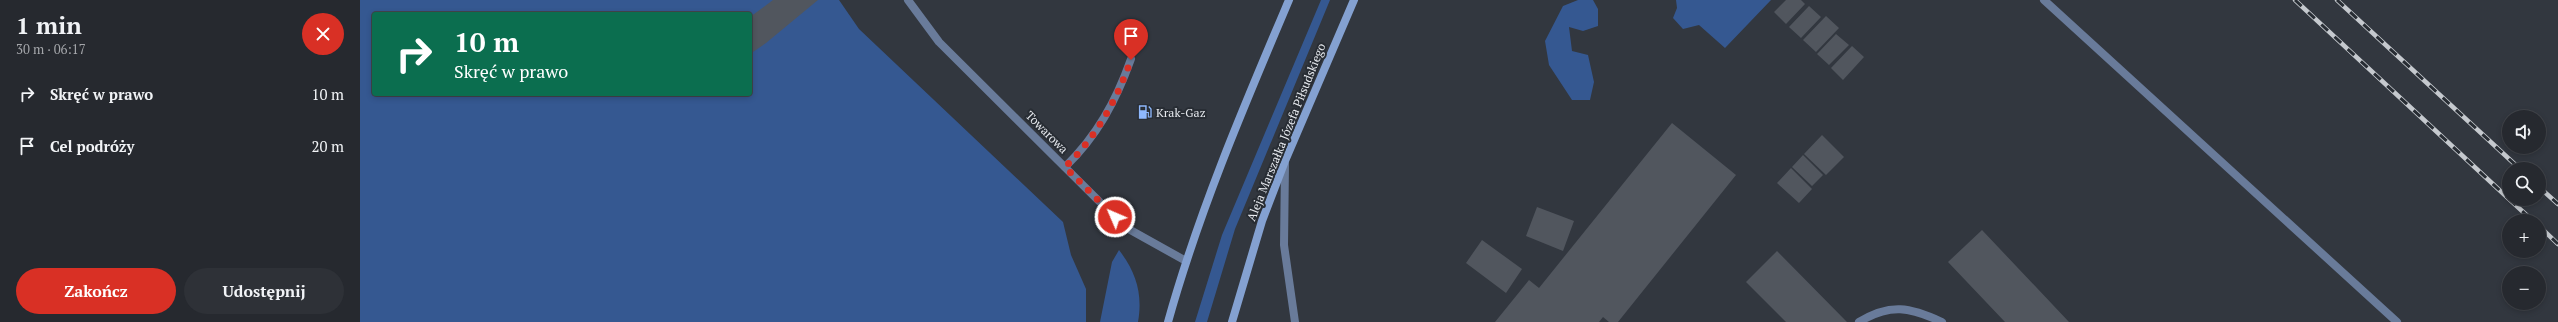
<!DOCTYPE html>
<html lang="pl">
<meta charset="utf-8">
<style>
body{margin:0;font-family:"PT Serif",serif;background:#2e3137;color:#f1f3f6;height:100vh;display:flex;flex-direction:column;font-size:15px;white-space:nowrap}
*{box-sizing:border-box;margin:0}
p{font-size:13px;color:#a4a6aa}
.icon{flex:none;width:22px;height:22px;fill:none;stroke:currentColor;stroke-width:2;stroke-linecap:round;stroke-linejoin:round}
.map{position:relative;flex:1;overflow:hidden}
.details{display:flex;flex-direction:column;background:#26292f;width:360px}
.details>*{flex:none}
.banner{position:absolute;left:12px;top:12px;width:380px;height:84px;border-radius:4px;box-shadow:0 2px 6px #0003,0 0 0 1px #42454b;background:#0b6e4f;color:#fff;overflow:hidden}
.controls{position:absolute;left:2142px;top:110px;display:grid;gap:8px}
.controls a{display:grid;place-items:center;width:44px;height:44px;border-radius:50%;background:#26292f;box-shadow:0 2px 6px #0003,0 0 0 1px #42454b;font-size:20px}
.pin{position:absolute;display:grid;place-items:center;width:34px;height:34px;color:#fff;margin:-41px -17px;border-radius:50% 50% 50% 0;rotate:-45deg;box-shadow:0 0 4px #0007}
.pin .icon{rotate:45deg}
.me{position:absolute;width:44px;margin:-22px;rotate:315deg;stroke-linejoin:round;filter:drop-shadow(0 0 3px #0008)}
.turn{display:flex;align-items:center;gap:14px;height:84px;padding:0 16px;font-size:18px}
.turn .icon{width:52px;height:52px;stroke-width:2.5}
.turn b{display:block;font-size:28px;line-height:34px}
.round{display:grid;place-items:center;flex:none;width:42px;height:42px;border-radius:21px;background:#2e3137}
.headline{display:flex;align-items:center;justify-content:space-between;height:68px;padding:0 16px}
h1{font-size:24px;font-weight:600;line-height:30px}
.primary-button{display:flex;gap:8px;margin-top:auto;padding:8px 16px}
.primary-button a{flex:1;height:46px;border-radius:24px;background:#d93025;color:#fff;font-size:16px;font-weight:600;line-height:46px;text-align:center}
.primary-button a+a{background:#2e3137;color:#f1f3f6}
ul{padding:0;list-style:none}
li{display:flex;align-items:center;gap:12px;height:52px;padding:0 16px}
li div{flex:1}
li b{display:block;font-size:15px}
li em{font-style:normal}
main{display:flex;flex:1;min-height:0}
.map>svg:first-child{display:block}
</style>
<main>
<section class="details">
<div class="headline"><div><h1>1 min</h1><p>30 m · 06:17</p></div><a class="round" style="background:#d93025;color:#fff"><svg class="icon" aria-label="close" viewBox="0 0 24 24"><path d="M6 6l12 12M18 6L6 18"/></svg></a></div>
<ul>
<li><svg class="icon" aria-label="right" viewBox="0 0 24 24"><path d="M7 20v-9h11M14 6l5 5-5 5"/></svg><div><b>Skręć w prawo</b></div><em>10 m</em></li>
<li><svg class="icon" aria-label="arrive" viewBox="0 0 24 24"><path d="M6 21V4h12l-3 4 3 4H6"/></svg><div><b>Cel podróży</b></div><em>20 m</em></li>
</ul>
<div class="primary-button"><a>Zakończ</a><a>Udostępnij</a></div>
</section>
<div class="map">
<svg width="2198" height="322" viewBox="0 0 2198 322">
<rect width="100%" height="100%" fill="#32373f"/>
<!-- green -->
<path fill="#355891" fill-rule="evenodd" d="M0,0H479L499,29L703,222L711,255L726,289V322H0ZM14,14H390V94H14Z
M961,0H970L875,229L847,322H835L862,235Z
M1218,0H1233L1238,9V26L1223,31L1209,27L1212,51L1228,55L1234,82L1230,100H1212L1189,65L1185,41L1203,6Z
M1316,0H1411L1365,48L1339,25L1323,29L1313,18L1317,8Z
M759,250C776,272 783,294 778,322H740L752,262Z"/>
<!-- building -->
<path fill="#51565e" d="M413,0H458L406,43L390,54V17Z
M1426,0H1441L1445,4L1426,24L1414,12Z
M1449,6L1461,17L1441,38L1429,27Z
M1466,16L1479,28L1456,52L1443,40Z
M1476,34L1489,45L1469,65L1457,54Z
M1492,46L1504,57L1483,80L1471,68Z
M1312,123L1376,175L1258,322H1249L1243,317L1239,322H1135L1169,280L1179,288Z
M1462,135L1484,157L1466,175L1444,154Z
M1443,155L1463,175L1452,186L1432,167Z
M1431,168L1452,189L1439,203L1417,183Z
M1177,207L1214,221L1203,251L1166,236Z
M1622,230L1709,322H1645L1588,262Z
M1122,240L1162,269L1146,293L1106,263Z
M1417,251L1487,322H1426L1386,282Z"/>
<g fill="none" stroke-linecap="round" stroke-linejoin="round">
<!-- lane -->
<path stroke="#697b9a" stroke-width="8" d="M1684,0L2037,322
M705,167C737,136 756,101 771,59
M1499,322C1530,303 1550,307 1582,322"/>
<!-- street -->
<path stroke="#697b9a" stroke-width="8" d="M548,0L579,42L765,227L826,261
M925,164L924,245L935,322"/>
<!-- secondary -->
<path stroke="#84a1d1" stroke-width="8" d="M808,322C839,211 884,106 929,0
M872,322L902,221L925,161L994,0"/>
<defs>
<path id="rail" d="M1935,0L2149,199
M1977,0L2160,169
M2179,187L2198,204
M2149,199L2173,221
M2179,226L2198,244"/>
</defs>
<!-- rail casing -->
<use href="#rail" stroke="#c5c9ce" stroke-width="4.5"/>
<!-- rail -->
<use href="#rail" stroke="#282d34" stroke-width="3" stroke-dasharray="9" stroke-linecap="butt"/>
</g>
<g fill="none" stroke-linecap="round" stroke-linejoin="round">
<!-- route -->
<path stroke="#d93025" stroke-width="7" stroke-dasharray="0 12.6" d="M755,217L705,167C737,136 756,101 771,60"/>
</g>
<!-- icons -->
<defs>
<symbol id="fuel-bare" viewBox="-9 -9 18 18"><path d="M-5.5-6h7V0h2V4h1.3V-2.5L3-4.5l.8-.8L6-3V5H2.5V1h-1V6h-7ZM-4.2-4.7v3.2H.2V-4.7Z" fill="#8eb8fd" stroke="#282d34" stroke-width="2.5" paint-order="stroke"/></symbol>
</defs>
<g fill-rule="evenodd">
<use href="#fuel-bare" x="775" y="102" width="20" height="20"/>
</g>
<g text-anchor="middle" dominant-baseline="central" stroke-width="4" stroke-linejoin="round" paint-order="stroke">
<!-- poi labels -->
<g font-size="12" fill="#e7eaef" stroke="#282d34" text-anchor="start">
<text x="796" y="112">Krak-Gaz</text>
</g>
<!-- street labels -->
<g font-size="12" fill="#e7eaef" stroke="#282d34">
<text transform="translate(687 132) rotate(45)">Towarowa</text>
<text transform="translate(926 132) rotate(-68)">Aleja Marszałka Józefa Piłsudskiego</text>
</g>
</g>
</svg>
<div class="controls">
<a><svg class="icon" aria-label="sound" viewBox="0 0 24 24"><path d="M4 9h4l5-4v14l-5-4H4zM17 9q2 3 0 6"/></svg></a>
<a><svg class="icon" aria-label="search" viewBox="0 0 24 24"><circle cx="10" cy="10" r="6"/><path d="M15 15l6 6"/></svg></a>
<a>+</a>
<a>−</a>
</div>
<div class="pin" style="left:771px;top:60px;background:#d93025"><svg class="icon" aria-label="arrive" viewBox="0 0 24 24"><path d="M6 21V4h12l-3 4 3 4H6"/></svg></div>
<svg class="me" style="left:755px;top:217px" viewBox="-20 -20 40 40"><circle r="17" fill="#d93025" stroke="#fff" stroke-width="3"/><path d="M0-11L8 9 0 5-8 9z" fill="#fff"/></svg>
<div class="banner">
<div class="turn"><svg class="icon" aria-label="right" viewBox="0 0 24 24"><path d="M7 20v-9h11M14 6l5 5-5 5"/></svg><div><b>10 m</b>Skręć w prawo</div></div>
</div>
</div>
</main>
